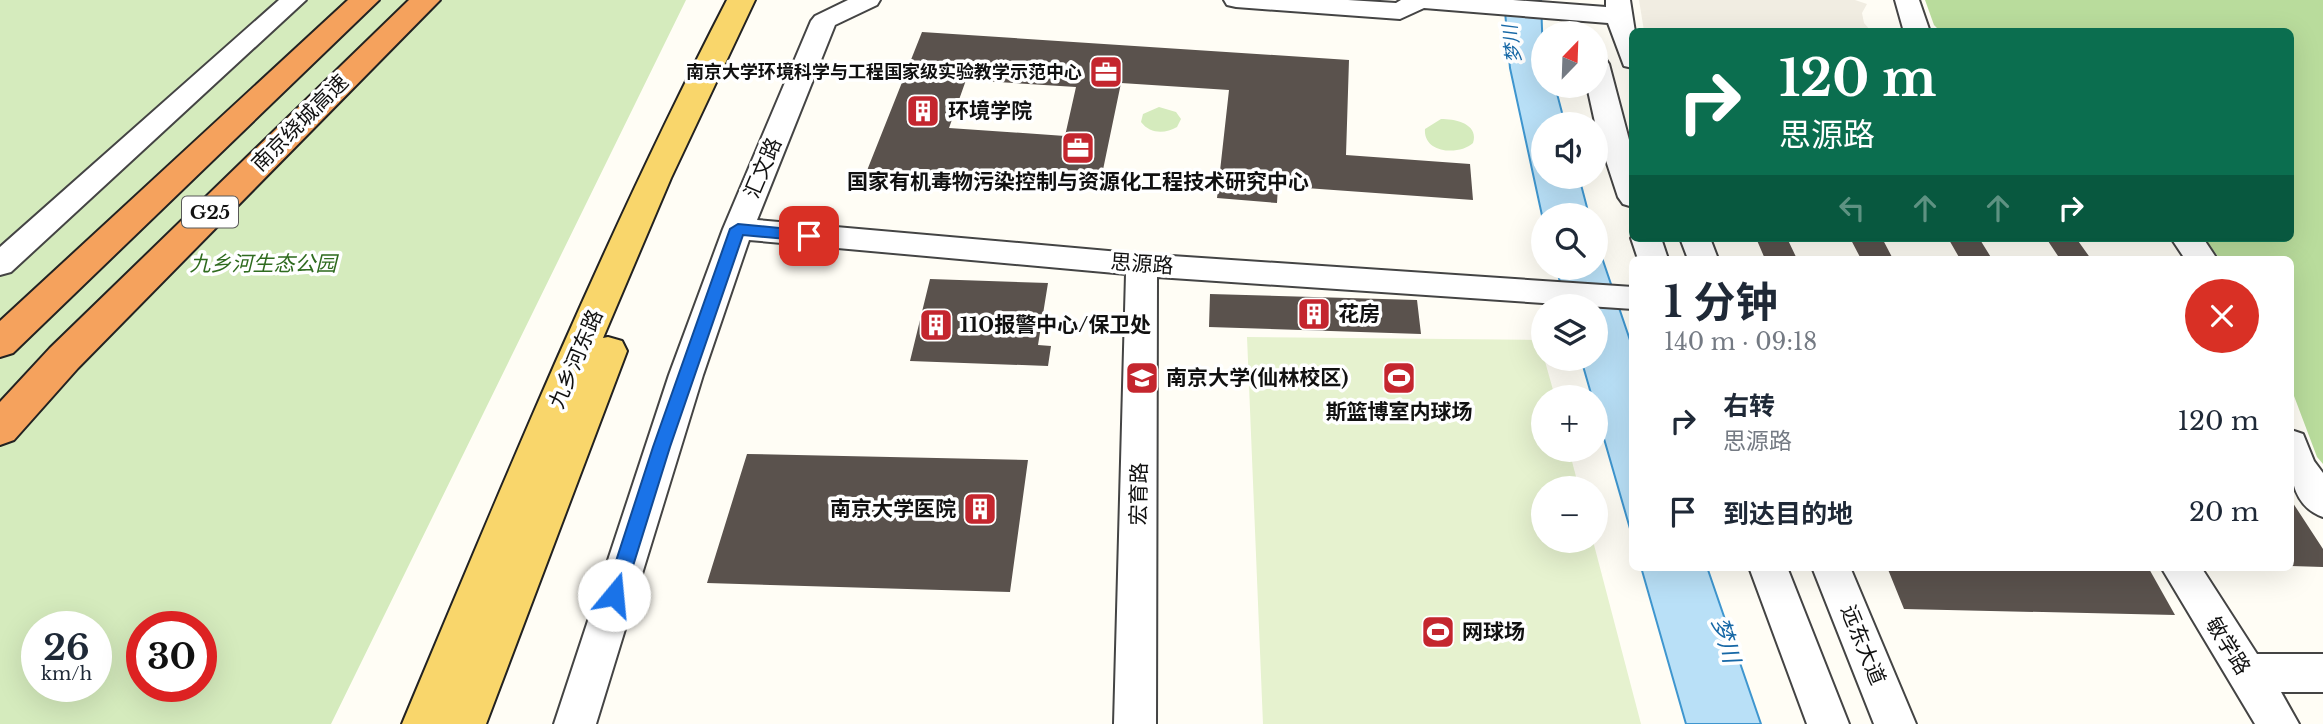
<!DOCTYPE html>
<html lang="zh">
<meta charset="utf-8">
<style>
body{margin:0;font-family:"Libre Baskerville","Noto Sans SC",serif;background:#f6f6f7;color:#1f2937;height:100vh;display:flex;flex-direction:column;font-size:26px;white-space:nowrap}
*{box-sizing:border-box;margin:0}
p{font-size:23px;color:#747a83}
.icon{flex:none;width:38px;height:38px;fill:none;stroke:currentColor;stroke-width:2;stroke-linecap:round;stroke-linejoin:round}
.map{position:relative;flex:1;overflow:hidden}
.sheet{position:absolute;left:1629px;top:256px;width:665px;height:315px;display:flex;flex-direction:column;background:#fff;border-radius:10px;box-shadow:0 7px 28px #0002}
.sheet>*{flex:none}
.guide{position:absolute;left:1629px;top:28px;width:665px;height:214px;border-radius:10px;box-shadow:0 7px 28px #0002;background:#0b6e4f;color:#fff;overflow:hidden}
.needle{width:46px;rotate:23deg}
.buttons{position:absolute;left:1531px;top:21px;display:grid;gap:14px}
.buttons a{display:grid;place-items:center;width:77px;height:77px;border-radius:50%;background:#fff;box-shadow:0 7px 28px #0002;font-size:35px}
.speed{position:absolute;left:21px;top:611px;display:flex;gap:14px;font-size:35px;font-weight:700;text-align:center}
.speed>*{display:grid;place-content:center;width:91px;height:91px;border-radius:50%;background:#fff;box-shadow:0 7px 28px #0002;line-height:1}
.speed small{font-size:18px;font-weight:400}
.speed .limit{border:10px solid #d22;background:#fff;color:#111}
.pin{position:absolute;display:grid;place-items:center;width:60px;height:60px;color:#fff;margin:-30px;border-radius:14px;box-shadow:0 4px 10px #0006}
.me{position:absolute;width:77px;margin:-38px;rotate:17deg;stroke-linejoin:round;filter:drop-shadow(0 0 5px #0008)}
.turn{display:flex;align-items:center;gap:24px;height:147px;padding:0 35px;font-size:32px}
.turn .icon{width:91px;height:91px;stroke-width:2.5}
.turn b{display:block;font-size:49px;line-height:60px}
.lanes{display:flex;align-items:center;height:66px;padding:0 35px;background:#0003;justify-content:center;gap:35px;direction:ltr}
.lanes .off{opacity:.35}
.round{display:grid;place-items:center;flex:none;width:74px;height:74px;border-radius:37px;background:#f6f6f7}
.headline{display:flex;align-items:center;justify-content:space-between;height:119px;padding:0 35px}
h1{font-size:42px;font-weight:700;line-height:52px}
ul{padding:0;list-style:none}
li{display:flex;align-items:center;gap:21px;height:91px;padding:0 35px}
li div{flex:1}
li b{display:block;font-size:26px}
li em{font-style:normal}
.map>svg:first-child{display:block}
</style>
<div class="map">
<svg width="2323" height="724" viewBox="0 0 2323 724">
<rect width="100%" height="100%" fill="#fffdf5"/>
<!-- green -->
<path fill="#d5ebbd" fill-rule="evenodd" d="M0,0H686L331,724H0ZM37,626H96V686H37ZM142,626H201V686H142Z
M1159,107L1176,112L1181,119L1177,127C1165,134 1150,134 1141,122L1143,114Z
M1441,119C1456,119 1479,124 1473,143C1459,156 1423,153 1425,129Z"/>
<!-- forest -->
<path fill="#b9dc9c" d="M1925,0H2323V464L2317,457L2291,388V259H2220L2204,238H2291V32L1940,31L1934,25Z"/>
<!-- pitch -->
<path fill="#e6f2cf" d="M1247,337L1539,340L1555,397H1544V450H1569L1579,488H1544V541H1593L1641,724H1263Z"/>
<!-- plaza -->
<path fill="#f1ede2" d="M1639,0H1855L1867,4L1862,13L1864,23L1871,31H1644Z"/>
<!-- water -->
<path fill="#b9e0f7" stroke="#3f96cf" stroke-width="2" d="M1504,0H1541L1544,86H1555L1565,124H1544V177H1579L1589,215H1544L1543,220L1510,68Z
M1596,240L1633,349V539L1596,411V397H1592L1581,359H1596V306H1567L1556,268H1596Z
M1641,567H1707L1761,724H1686Z"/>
<!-- building -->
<path fill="#5a524d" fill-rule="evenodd" d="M922,32L1349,60L1346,155L1470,164L1473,200L1278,186L1277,203L1217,198L1229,90L1121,83L1099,189L866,173ZM966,80L1076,87L1065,136L949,128Z
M1756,238H1787L1797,259H1765Z
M1850,238H1882L1893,259H1861Z
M1948,238H1979L1992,259H1960Z
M2046,238H2076L2091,259H2060Z
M930,279L1048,283L1038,345L1051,346L1048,366L910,361Z
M1210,294L1417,300L1421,334L1209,327Z
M747,454L1028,460L1010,592L707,583Z
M2291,500L2323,549V567L2291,566Z
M1887,567H2148L2175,615L1904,609Z"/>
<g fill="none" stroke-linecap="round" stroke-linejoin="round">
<defs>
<path id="minor" d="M279,0H306L11,272L0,275V247Z
M848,0H880L877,5L835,25L757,220L1142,254L1633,287V309L1157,277L1156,724H1114L1126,274L749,240L703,375L596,724H554L669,375L723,229L811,21L815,16Z
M1224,0H1348L1396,3L1401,0H1513L1606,7V0H1630L1635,32H1633V68L1624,66L1608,23L1424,8L1400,19L1236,7L1227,5Z
M1895,0H1919L1930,32H1904Z
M1596,56L1605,58L1609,64L1633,155V207L1623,204L1618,197L1598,136L1587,86H1596Z
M1633,235V238H1661L1668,259H1638L1631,238Z
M1680,238H1710L1718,259H1688Z
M2171,238H2203L2217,259H2185Z
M2291,430L2303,434L2314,461L2323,473V517C2286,504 2290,462 2291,430Z
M1749,567H1787L1849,724H1807Z
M1812,567H1850L1916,724H1874Z
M2161,567H2201L2257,654H2323V692H2281L2299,724H2255Z"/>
<path id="major" d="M727,0H755L671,178L603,338L608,337L622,341L627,351L486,724H402C504,480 605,236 727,0Z"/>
<path id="highway" d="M348,0H379L13,353L0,357V321Z
M409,0H440L78,368L14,440L0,445V402L50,348Z"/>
</defs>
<!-- minor casing -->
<use href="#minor" stroke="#444" stroke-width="4"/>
<!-- major casing -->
<use href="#major" stroke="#222" stroke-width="4"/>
<!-- highway casing -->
<use href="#highway" stroke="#222" stroke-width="4"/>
<!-- minor -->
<use href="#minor" fill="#fff" fill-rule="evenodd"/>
<!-- major -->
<use href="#major" fill="#f9d66b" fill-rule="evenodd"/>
<!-- highway -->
<use href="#highway" fill="#f5a25d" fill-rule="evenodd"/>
</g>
<!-- route -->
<path fill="#1a73e8" stroke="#114b97" stroke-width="2" d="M738,224L809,231L816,236L809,241L743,235L670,447L624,595L621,601L614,603L608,601L605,595L653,447L730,229Z"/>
<!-- icons -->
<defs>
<symbol id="office-square" viewBox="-11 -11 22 22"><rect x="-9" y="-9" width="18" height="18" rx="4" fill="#c4262e" stroke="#fff"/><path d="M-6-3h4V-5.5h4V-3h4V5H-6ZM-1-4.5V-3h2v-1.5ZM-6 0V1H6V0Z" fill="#fff"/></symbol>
<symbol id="building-square" viewBox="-11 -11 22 22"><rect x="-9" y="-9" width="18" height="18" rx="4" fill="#c4262e" stroke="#fff"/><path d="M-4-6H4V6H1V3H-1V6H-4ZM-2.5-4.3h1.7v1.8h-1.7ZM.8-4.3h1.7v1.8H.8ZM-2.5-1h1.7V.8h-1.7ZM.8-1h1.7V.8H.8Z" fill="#fff"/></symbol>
<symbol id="university-square" viewBox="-11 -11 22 22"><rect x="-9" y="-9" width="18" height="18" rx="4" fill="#c4262e" stroke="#fff"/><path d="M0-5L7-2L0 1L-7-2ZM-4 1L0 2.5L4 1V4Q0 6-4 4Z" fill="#fff"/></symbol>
<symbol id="stadium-square" viewBox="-11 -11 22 22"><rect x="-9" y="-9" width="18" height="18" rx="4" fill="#c4262e" stroke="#fff"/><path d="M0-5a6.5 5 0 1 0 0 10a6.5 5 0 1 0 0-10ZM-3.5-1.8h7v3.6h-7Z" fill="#fff"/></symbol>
</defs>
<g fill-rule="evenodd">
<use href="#office-square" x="1087" y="53" width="38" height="38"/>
<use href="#building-square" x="904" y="92" width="38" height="38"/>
<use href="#office-square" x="1059" y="129" width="38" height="38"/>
<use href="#building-square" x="1295" y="295" width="38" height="38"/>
<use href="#building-square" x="917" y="306" width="38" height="38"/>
<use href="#university-square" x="1123" y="359" width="38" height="38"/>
<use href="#stadium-square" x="1380" y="359" width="38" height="38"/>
<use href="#building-square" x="961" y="490" width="38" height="38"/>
<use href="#stadium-square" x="1419" y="613" width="38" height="38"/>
</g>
<g text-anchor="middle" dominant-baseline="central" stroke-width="7" stroke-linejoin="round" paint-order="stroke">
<!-- far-poi labels -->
<g font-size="18" font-weight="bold" fill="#111" stroke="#fff" text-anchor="end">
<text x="1082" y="72">南京大学环境科学与工程国家级实验教学示范中心</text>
</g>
<!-- far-water labels -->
<g font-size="19" font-style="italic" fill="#1768a6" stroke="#fff">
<text transform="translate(1512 44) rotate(-97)">梦川</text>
</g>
<!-- shield labels -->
<rect fill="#fff" stroke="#585858" stroke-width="2" x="182" y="196.5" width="56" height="31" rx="5"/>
<g font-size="19" font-weight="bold" fill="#111">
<text x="210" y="212">G25</text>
</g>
<!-- poi labels -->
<g font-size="21" font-weight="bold" fill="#111" stroke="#fff" text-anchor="start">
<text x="948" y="111">环境学院</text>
<text x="1078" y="182" text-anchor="middle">国家有机毒物污染控制与资源化工程技术研究中心</text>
<text x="1338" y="314">花房</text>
<text x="960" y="325">110报警中心/保卫处</text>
<text x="1166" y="378">南京大学(仙林校区)</text>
<text x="1399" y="412" text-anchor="middle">斯篮博室内球场</text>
<text x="956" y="509" text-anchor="end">南京大学医院</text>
<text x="1462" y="632">网球场</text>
</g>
<!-- street labels -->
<g font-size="21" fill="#111" stroke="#fff">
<text transform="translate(300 123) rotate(-45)">南京绕城高速</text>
<text transform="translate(763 168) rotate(-67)">汇文路</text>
<text transform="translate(1142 264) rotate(4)">思源路</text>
<text transform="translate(576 359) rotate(-67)">九乡河东路</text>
<text transform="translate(1139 494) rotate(-89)">宏育路</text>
<text transform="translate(1863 645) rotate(68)">远东大道</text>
<text transform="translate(2228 646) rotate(58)">敏学路</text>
</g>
<!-- park labels -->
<g font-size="21" font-style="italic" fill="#2f6b1f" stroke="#fff">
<text x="263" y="264">九乡河生态公园</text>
</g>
<!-- water labels -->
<g font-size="23" font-style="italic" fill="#1768a6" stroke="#fff">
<text transform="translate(1726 640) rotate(73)">梦川</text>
</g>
</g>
</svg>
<div class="buttons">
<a><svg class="needle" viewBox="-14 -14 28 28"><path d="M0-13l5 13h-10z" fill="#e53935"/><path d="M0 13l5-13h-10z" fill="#747a83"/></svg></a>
<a><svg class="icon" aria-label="sound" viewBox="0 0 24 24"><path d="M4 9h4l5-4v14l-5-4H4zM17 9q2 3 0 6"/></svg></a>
<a><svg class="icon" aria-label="search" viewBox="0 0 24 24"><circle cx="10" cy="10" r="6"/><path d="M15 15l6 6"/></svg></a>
<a><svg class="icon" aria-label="layers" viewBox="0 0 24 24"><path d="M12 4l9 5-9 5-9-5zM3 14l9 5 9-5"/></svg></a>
<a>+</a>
<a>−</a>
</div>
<div class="speed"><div>26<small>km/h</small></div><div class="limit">30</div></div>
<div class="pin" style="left:809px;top:236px;background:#d93025"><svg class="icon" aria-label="arrive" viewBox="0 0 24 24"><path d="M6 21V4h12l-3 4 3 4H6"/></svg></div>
<svg class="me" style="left:614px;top:595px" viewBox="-20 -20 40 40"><circle r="19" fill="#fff"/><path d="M0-13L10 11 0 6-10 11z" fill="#1a73e8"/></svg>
<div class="guide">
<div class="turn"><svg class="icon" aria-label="right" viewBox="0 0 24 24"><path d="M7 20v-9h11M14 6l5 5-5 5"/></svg><div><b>120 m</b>思源路</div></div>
<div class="lanes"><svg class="icon off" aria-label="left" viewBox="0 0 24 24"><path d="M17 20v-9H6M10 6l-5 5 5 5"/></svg><svg class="icon off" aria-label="ahead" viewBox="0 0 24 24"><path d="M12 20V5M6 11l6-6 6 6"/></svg><svg class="icon off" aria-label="ahead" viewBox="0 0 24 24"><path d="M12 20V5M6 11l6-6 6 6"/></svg><svg class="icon" aria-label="right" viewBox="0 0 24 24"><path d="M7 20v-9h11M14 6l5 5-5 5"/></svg></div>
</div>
<section class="sheet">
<div class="headline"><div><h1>1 分钟</h1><p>140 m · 09:18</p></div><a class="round" style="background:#d93025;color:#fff"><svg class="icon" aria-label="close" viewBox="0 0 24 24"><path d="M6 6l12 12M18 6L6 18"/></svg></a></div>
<ul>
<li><svg class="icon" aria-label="right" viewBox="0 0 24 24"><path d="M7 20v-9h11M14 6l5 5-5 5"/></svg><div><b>右转</b><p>思源路</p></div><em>120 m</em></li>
<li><svg class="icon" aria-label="arrive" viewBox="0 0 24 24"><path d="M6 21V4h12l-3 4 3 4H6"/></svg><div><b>到达目的地</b></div><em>20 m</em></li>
</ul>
</section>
</div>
